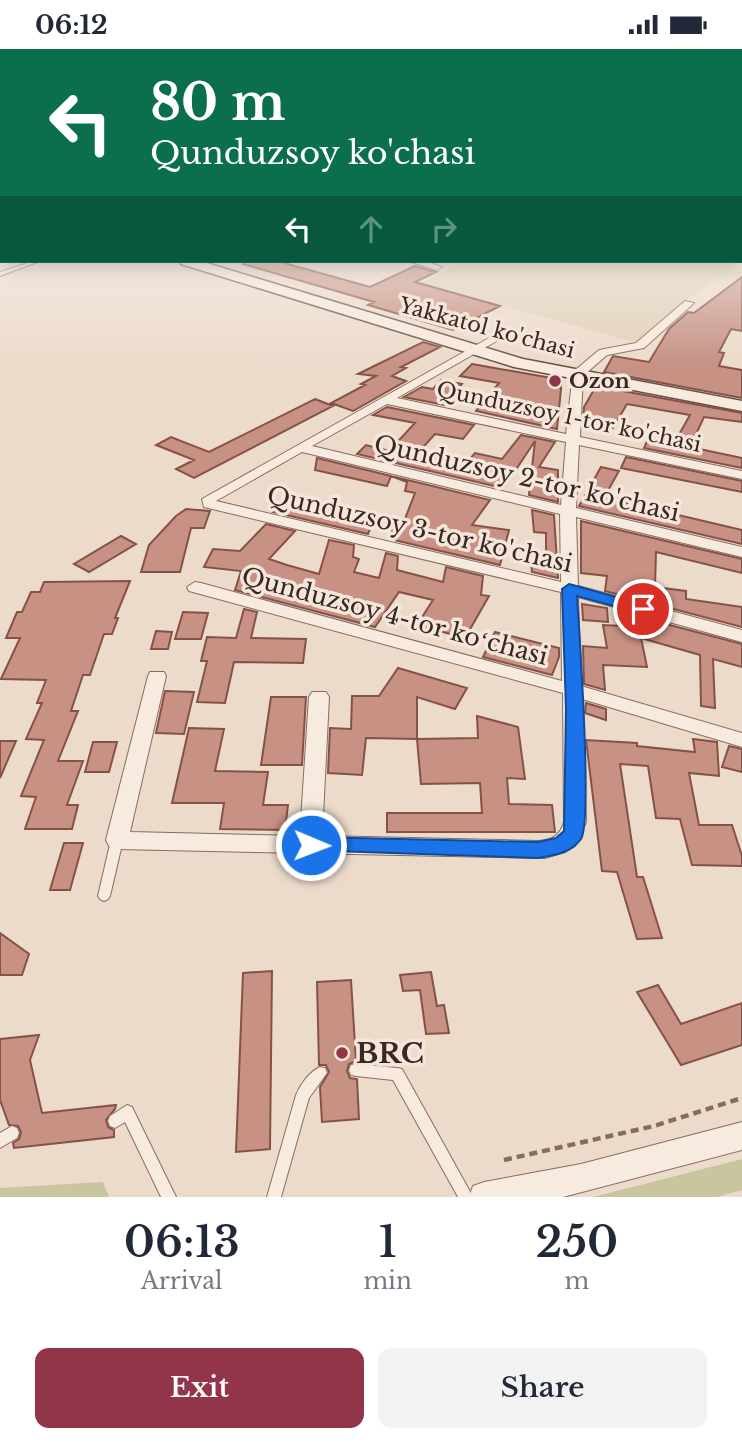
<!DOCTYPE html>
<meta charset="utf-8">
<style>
body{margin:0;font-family:"Libre Baskerville",serif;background:#f2f2f3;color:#1f2937;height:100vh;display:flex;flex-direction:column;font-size:26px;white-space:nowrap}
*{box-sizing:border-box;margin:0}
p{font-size:23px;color:#747a83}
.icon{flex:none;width:38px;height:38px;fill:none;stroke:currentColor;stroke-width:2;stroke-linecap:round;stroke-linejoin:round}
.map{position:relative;height:1148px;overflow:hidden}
.sheet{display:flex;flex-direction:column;background:#fff;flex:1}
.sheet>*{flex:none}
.top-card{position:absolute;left:0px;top:0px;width:742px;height:214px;box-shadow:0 4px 18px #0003;background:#0b6e4f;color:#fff;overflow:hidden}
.pin{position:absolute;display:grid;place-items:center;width:60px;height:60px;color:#fff;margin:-30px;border:4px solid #fff;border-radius:50%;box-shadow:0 2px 7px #0007}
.me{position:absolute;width:77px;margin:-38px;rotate:91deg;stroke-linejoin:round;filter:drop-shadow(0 0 5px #0008)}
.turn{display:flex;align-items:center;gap:24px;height:147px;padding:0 35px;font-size:32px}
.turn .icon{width:91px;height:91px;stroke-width:2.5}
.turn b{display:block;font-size:49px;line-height:60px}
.lanes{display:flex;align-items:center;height:66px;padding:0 35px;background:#0003;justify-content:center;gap:35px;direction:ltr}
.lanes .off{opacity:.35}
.eta{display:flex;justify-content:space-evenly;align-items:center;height:119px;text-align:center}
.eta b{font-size:42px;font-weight:600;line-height:49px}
.button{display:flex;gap:14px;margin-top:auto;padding:14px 35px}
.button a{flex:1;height:80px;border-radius:14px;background:#92354b;color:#fff;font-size:28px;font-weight:600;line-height:80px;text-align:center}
.button a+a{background:#f2f2f3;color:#1f2937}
.status{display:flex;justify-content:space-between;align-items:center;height:49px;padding:0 35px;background:#fff;direction:ltr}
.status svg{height:19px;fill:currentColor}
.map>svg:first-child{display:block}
</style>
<div class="status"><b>06:12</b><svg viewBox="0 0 49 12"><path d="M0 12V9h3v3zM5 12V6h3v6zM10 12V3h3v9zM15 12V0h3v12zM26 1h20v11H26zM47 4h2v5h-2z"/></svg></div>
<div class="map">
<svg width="742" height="1148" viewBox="0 0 742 1148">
<rect width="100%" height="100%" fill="#ecdbcb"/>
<!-- farmland -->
<path fill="#e1d1b9" d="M740,186L742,226L736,230L721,228L685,251L687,252L638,294L420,234L467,212H740Z"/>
<!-- green -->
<path fill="#c9c59f" d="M742,1110V1141L717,1148H593Z
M103,1133L109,1148H0V1139Z"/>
<!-- building -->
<path fill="#c79184" stroke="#855248" stroke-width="2" d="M244,212H277L370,238L415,217L436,223L415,233L500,257L453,281L368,256L374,253L243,215Z
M742,228V282L731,280L719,303L724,304L719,317L742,321V349L604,323L613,307L649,313L669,280L688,263L694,264Z
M423,293L440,298L401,318L406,319L392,327L406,332L353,362L331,354L365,336L361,335L376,327L358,325Z
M472,315L557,330L561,334V340L557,380L476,362L499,334L460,327Z
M441,331L462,335L444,356L404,348L422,338L433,340Z
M596,337L742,364V373L704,368L690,398L742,409V419L644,399L651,384L677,389L690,366L627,355L613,379L583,373L584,358Z
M315,350L333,357L194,429L176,420L194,411L156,396L171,388L209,403Z
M387,358L474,376L463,390L435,385L416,406L464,417L475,404L502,410L521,386L555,393L539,418L558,421V453L529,446L535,392L505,437L500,436L498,438L357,405L366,396L389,402L415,374L373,366Z
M626,408L742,432V443L621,419Z
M317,409L490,451L472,476L509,481L500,516L390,490L395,473L403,475L415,444L405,442L407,433L391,427L387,437L315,421Z
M601,418L619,422L606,445L626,449L623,453L742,481V495L579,457Z
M285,450L300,451L375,468L368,485L273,463Z
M186,460L210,462L204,479H191L180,523H141L149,496L176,467Z
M532,461L554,466L558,529L532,523L531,513L546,514V484L534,483Z
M581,472L742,510V524L656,503L655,538L686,542V550L742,558V578L605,542L607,527L581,524Z
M266,475L295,482L269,510L287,516L319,525L329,491L354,496L353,508L359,510L354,523L379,529L386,504L398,507L397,521L443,533L446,518L483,527L481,546L489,547L465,589L417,576L433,551L399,543L375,578L235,541L241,522L204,518L213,500L240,502Z
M121,487L136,495L89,523L74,515Z
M130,532L115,569H118L112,585H104L90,626H83L71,662H78L58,712H83L67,756H78L72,780H25L36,748L21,747L44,691L26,690L42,654H37L46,631L1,630L20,589H6L17,563H22L31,543H40L44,533Z
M582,555L607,559L608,573L583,571Z
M244,560L257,563L251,589L306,590L303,614L234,613L225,654L197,653L207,612H201L207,588L236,589Z
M183,563L208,564L201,590H175Z
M643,569L742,595V618L713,610L715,659L701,657L700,606L641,589L647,618L603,616L605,641L584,635L583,597L607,599L603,576L644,578Z
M156,582L172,583L168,600H151Z
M495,583L559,599V608L552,626L483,608Z
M398,619L467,639L455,660L417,648V690L366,689L362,726L328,724L330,679L351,680L352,647H379Z
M165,642L194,643L184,685L156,684Z
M271,648H306L302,716H261Z
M586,654L606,660V671L585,664Z
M477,667L518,678L525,730L507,729L509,755L552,756L555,783H387V764H482L480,734L421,735L417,690L478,689Z
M189,679L224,680L215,722L268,723L263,756H288L285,781L220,780L224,754H172Z
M693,690L717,693L719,727L689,724L699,776H732L742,807V817L692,816L680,770L656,769L648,717L620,715L637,828H643L662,889L637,890L617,823L602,822L586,691L637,694V697L695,703Z
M0,692H16L0,729Z
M93,693H117L109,723H85Z
M729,697L742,700V723L722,718Z
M64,794H83L70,841H50Z
M0,884L29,905L22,926H0Z
M272,922L270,1100L236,1103L243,924Z
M431,923L437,957L444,956L449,984L426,985L420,941L403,942L400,926Z
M351,931L356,1012L349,1015L347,1022L350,1029L357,1030L359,1070L322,1073L320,1038L329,1023L326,1016H319L317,933Z
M658,936L681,975L742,954V996L681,1016L637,943Z
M39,986L30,1011L42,1064L116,1056L115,1060L106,1071L108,1078L114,1081V1088L14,1099L13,1094L19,1090L21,1083L18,1077L9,1076L0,1051V990Z"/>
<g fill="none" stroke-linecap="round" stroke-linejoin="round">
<defs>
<path id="lane" d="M0,207H2V210H0Z
M34,212H40L0,227V223Z
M117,787L121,788L123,791L110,847L108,850L104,852L100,850L98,847L111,791L113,788Z
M356,1015L397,1019L402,1020L473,1148H458L393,1031L356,1027L351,1026L349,1021L351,1016Z
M320,1018L325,1019L327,1024L309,1049L281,1148H267L296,1046C300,1036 310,1022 320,1018Z
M127,1056L132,1058L176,1148H161L125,1073L115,1079L110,1077L108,1072L110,1067Z
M12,1077L17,1079L19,1084L17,1089L0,1099V1084Z"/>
<path id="street" d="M408,212H424L442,218L437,221Z
M685,252L694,254L644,299L607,306L583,327L580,388L742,422V430L579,396L576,459L742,498V508L576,468L578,537L742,581V593L578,548L581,637L742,684V698L582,650L586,773L575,797L565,803L545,809L117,800L109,797L106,791L148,627L150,623H164L166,627L130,783L300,787L309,648L312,643H326L329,648L322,787L538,792C552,791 560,787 564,773L563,644L189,542L187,538L195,533L201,534L562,632L561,543L204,458L202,450L505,280L509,281V285L397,349L566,385L573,323L599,301L636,294ZM387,355L566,393L561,456L312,397ZM302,403L560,465L561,533L216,452Z
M742,1073V1101L563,1148H469L473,1137L484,1133L581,1115Z"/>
<path id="secondary" d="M0,175H2V183H0Z
M179,212H200L523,310L742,352V362L514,318L181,215Z"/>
</defs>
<!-- lane casing -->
<use href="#lane" stroke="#876c60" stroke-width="2"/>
<!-- street casing -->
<use href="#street" stroke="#876c60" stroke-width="2"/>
<!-- secondary casing -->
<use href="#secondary" stroke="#6a4e43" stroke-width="3"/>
<!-- path -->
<path stroke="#876c60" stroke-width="4.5" stroke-dasharray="8 5" stroke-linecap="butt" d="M504,1111L654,1077L742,1049"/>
<!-- lane -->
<use href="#lane" fill="#f7eade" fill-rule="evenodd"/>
<!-- street -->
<use href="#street" fill="#f7eade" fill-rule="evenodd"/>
<!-- secondary -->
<use href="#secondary" fill="#f7eade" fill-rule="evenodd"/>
</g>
<!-- sky -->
<linearGradient id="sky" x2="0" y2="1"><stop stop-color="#8fb9d4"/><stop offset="0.49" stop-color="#f6efe8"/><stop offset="1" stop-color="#f6efe8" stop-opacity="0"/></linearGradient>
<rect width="742" height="317" fill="url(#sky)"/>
<!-- route -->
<path fill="#1a73e8" stroke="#114b97" stroke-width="2" d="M569,535L649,557L651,560L643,565L577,547C579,581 593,771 581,790C570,805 554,806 538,809L304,801L301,796L304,790L311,788L538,793L556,789L564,782L566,660L562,540Z"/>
<!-- markers -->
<g fill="#92354b" stroke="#f4e6da" stroke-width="2.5">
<circle cx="555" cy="332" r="7"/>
<circle cx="342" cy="1004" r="7"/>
</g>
<g text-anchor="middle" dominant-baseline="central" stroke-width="7" stroke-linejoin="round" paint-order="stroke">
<!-- far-street labels -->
<g font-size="21" fill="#392822" stroke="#f4e6da">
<text transform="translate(487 279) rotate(15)">Yakkatol ko'chasi</text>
<text transform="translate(569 368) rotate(12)">Qunduzsoy 1-tor ko'chasi</text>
</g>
<!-- far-poi labels -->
<g font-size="21" font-weight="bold" fill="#392822" stroke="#f4e6da" text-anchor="start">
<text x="569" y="332">Ozon</text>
</g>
<!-- street labels -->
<g font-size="24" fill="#392822" stroke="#f4e6da">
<text transform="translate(527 429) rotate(13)">Qunduzsoy 2-tor ko'chasi</text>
<text transform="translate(420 480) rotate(13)">Qunduzsoy 3-tor ko'chasi</text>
<text transform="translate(395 567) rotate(15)">Qunduzsoy 4-tor koʻchasi</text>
</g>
<!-- near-poi labels -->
<g font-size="28" font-weight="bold" fill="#392822" stroke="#f4e6da" text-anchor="start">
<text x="356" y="1004">BRC</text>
</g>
</g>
</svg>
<div class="pin" style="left:643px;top:560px;background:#d93025"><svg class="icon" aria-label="arrive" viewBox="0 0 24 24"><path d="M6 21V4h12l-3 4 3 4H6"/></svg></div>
<svg class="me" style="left:311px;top:796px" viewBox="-20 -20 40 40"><circle r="17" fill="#1a73e8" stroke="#fff" stroke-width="3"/><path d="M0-11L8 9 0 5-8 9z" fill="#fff"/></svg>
<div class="top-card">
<div class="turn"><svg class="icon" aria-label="left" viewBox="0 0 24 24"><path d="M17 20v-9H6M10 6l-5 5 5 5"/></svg><div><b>80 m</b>Qunduzsoy ko'chasi</div></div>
<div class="lanes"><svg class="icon" aria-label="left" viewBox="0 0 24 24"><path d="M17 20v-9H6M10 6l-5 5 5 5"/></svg><svg class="icon off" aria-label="ahead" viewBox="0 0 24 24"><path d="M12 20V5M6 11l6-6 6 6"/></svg><svg class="icon off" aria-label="right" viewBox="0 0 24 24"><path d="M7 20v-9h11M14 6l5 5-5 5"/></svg></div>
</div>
</div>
<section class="sheet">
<div class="eta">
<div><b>06:13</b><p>Arrival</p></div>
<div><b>1</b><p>min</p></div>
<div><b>250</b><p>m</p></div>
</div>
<div class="button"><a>Exit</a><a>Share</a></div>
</section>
